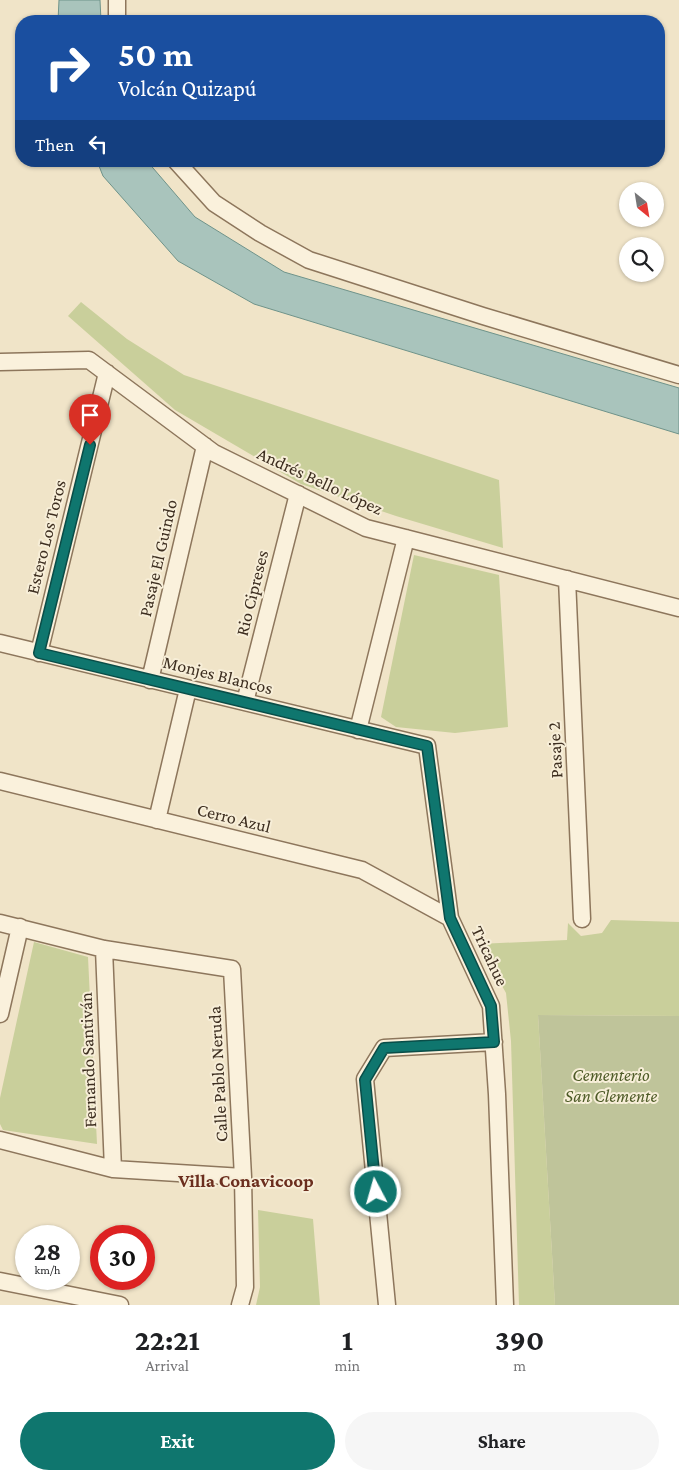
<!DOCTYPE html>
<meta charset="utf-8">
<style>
body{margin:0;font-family:"Crimson Pro",serif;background:#f6f6f6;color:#202124;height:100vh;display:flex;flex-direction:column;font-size:19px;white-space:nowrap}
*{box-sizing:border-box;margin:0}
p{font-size:16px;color:#757577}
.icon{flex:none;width:28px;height:28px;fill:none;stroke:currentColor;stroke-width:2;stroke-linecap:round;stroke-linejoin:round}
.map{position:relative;height:1305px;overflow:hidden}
.details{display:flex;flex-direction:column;background:#fff;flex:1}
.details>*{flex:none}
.guide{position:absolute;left:15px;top:15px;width:650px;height:152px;border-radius:20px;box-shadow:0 1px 4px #0004;background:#1a4fa0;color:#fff;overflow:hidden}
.needle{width:32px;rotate:150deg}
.tools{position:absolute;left:619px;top:182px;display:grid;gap:10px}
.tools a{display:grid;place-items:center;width:45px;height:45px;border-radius:50%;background:#fff;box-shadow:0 1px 4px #0004;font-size:25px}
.speed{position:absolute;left:15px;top:1225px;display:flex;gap:10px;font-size:25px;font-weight:700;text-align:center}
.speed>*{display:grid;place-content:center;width:65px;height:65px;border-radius:50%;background:#fff;box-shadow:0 1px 4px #0004;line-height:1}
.speed small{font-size:12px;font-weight:400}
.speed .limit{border:8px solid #d22;background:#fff;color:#111}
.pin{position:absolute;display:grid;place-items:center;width:42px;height:42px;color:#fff;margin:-51px -21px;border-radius:50% 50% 50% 0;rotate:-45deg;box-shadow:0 0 5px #0007}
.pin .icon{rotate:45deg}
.me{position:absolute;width:55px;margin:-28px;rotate:354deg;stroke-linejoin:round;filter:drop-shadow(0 0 4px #0008)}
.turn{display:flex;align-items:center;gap:18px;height:105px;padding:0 20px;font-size:22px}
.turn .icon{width:65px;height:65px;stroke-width:2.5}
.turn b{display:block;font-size:35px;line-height:42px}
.then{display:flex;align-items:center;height:48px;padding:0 20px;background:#0003;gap:10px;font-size:19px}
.eta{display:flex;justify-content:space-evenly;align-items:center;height:85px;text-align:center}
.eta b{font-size:30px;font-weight:700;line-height:35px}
.button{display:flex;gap:10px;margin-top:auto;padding:10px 20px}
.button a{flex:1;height:58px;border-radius:30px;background:#0f766e;color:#fff;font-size:20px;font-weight:700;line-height:58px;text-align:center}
.button a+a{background:#f6f6f6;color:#202124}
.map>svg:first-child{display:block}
</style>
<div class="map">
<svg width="679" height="1305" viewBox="0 0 679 1305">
<rect width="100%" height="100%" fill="#f0e4c8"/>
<!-- green -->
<path fill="#c9cf9b" d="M81,302L127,339L184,375L499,480L503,548L396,516L301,484L175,410L68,316Z
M414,555L499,575L508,727L455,733L396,727L381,717Z
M611,920L679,922V1016L538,1015L555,1305H519L511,1041L506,993L479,944L567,940L568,923L581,936L602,933Z
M34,942L88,957L97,1144L3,1130L0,1124V1098Z
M258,1210L313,1219L320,1305H256L260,1287Z"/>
<!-- cemetery -->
<path fill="#bfc49a" d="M538,1015L679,1016V1305H555Z"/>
<!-- water -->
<path fill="#a9c4bc" stroke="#6f938a" d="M59,0H100L101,21H58Z
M97,161H147L195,217L284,272L679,388V434L254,304L178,261L103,176Z"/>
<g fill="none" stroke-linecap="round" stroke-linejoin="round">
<defs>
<path id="minor" d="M117,0V21
M176,161L214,203L260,233L309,260L483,316L679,375
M0,362L89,360L214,453L366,528L679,608
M567,579L582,919
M0,643L427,746L450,918L491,1006L497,1094L505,1305
M39,653L107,373
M150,680L205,446
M245,702L298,494
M358,730L406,538
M0,781L362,870L450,918
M157,820L188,689
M0,923L104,949L232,969L243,1177L245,1287L240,1305
M104,949L113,1169
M0,1014L20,927
M0,1140L113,1169L243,1177
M0,1281L120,1305
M387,1305L365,1079L384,1048L494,1042"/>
</defs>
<!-- minor casing -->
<use href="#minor" stroke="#8d765c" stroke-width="19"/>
<!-- minor -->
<use href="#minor" stroke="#faf1dc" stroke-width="16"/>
</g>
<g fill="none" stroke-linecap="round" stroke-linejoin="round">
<defs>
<path id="route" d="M90,445L39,653L427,746L450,918L491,1006L494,1042L384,1048L365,1080L376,1192"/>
</defs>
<!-- route casing -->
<use href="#route" stroke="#0a4d48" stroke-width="12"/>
<!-- route -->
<use href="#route" stroke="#0f766e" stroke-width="9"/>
</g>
<g text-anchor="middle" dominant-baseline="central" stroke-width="4" stroke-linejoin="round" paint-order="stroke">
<!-- street labels -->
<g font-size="18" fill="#3d2e20" stroke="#f7eed8">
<text transform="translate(320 481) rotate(25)">Andrés Bello López</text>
<text transform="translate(46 537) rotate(-76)">Estero Los Toros</text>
<text transform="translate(158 558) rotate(-77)">Pasaje El Guindo</text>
<text transform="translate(252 593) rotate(-76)">Rio Cipreses</text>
<text transform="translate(218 675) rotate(14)">Monjes Blancos</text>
<text transform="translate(555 750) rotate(-93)">Pasaje 2</text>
<text transform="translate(234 818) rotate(14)">Cerro Azul</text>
<text transform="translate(490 956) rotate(65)">Tricahue</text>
<text transform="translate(88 1060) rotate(-92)">Fernando Santiván</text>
<text transform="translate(218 1074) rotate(-93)">Calle Pablo Neruda</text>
</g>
<!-- park labels -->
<g font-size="18" font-style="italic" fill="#4d5a26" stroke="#f7eed8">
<text x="611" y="1075">Cementerio<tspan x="611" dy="21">San Clemente</tspan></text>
</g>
<!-- neighbourhood labels -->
<g font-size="19" font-weight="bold" fill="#6b2e1e" stroke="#f7eed8">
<text x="246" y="1180">Villa Conavicoop</text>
</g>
</g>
</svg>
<div class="tools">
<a><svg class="needle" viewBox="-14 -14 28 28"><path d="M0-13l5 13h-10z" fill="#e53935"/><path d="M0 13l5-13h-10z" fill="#757577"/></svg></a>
<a><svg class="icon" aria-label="search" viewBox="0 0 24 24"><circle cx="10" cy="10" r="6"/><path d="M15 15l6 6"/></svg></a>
</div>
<div class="speed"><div>28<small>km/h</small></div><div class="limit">30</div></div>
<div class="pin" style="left:90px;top:445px;background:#d93025"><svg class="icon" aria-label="arrive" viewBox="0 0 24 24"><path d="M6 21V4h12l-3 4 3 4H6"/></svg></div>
<svg class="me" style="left:376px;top:1192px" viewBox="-20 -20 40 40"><circle r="17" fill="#0f766e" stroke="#fff" stroke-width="3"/><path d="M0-11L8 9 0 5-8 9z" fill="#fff"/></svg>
<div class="guide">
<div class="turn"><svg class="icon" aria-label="right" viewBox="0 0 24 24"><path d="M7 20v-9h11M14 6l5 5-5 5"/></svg><div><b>50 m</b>Volcán Quizapú</div></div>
<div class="then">Then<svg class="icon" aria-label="left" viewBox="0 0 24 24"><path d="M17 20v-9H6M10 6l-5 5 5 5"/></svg></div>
</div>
</div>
<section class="details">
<div class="eta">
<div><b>22:21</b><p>Arrival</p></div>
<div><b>1</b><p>min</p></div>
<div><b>390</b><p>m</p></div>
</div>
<div class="button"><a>Exit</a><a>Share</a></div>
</section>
